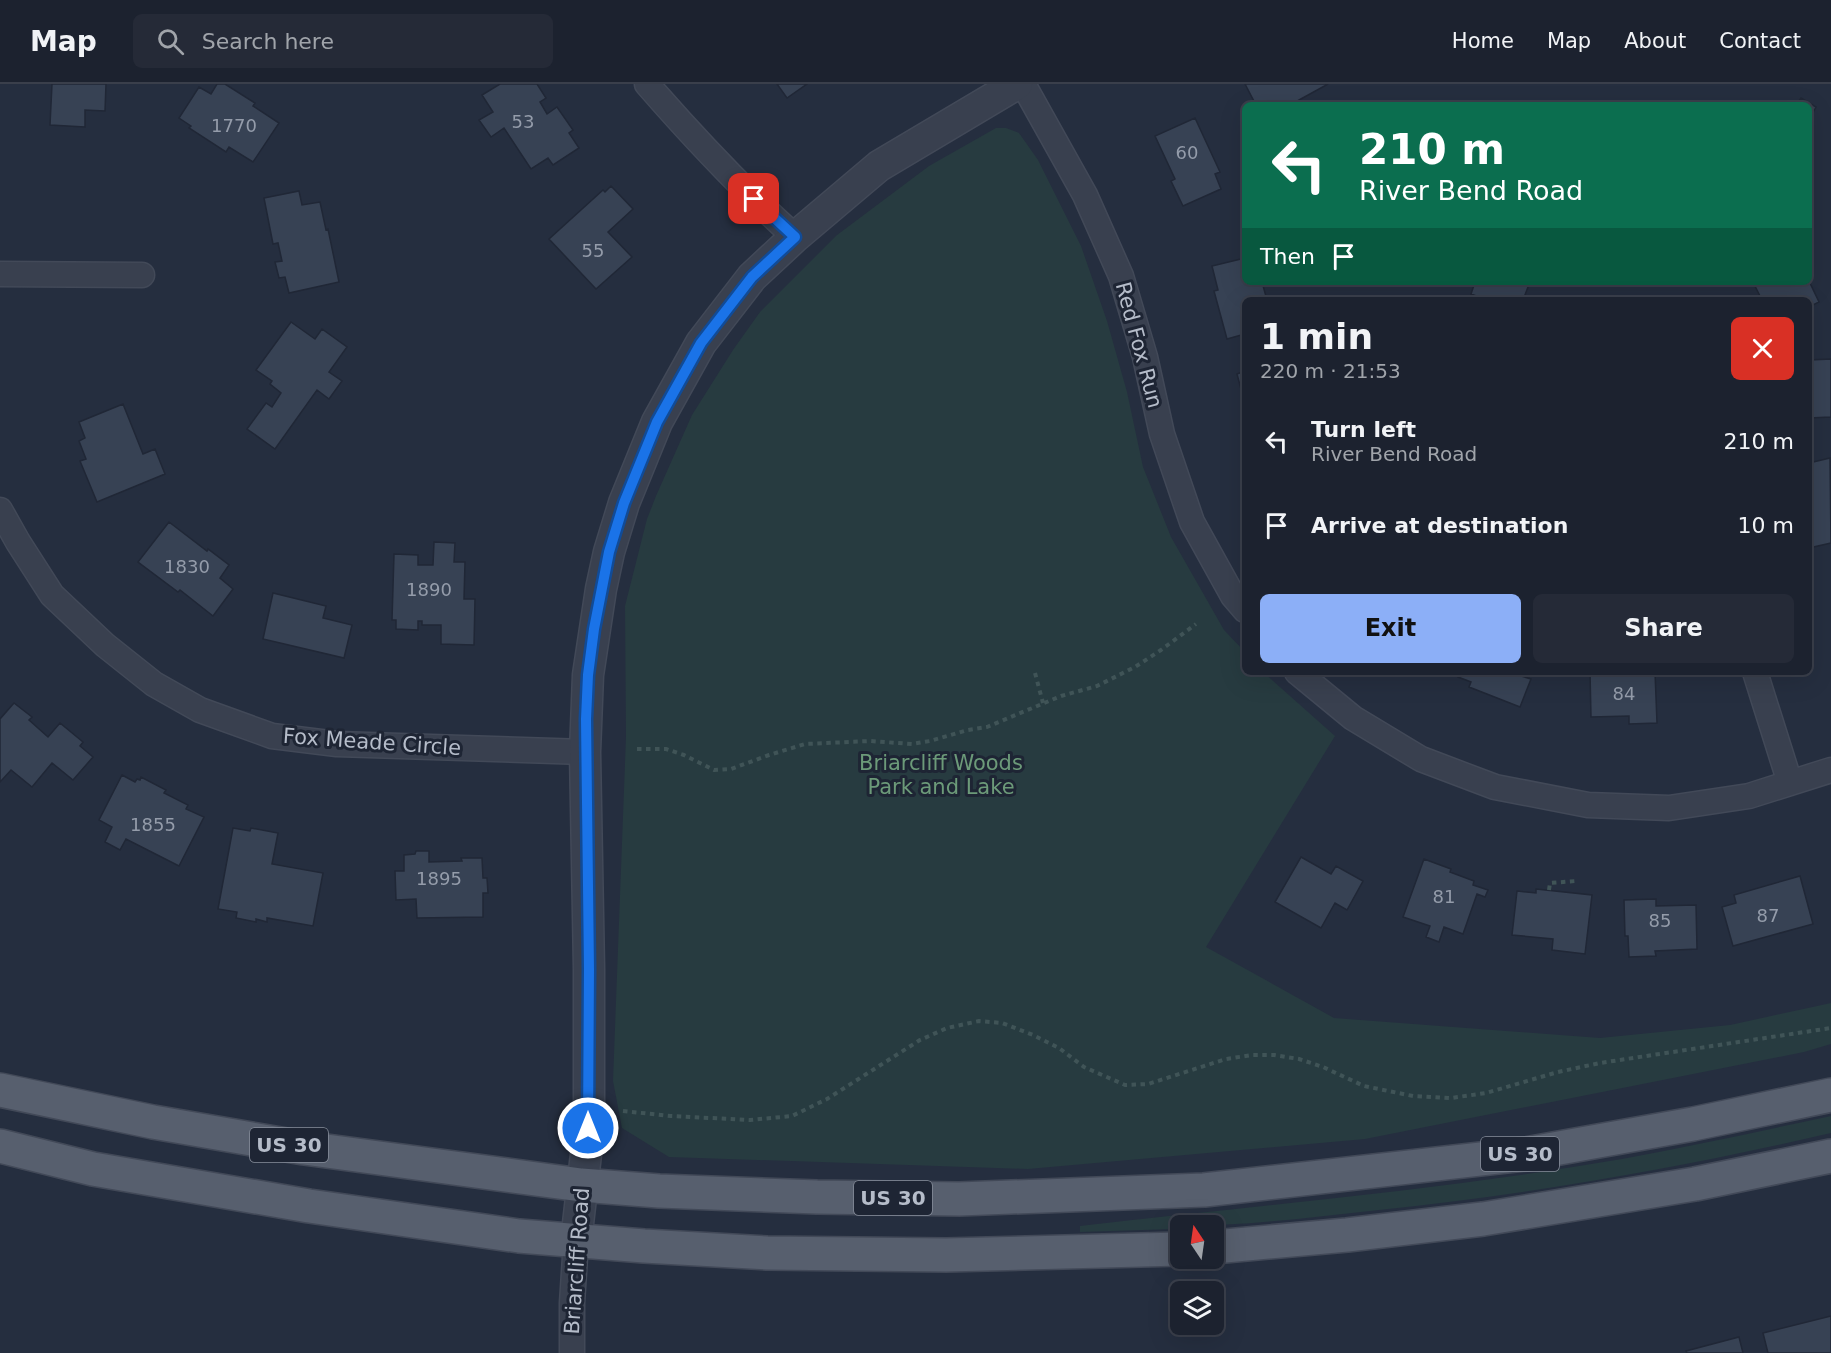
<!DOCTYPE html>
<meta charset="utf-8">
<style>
body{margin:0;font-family:"DejaVu Sans",sans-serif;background:#252a37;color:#f1f3f6;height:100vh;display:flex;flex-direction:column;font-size:22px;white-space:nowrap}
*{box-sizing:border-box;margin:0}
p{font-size:20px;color:#a0a4aa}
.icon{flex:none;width:33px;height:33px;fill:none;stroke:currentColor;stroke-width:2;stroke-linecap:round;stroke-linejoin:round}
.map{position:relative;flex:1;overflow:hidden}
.sheet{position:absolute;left:1242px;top:213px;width:570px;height:378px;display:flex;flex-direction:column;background:#1c222f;border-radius:9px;box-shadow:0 6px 24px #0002,0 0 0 2px #3a3f4b}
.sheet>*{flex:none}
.guide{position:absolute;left:1242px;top:18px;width:570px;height:183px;border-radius:9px;box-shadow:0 6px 24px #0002,0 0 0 2px #3a3f4b;background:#0b6e4f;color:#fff;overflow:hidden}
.needle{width:39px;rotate:347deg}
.buttons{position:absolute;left:1170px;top:1131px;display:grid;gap:12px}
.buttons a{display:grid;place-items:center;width:54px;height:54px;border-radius:9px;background:#1c222f;box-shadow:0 6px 24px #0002,0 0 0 2px #3a3f4b;font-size:30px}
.pin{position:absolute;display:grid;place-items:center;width:51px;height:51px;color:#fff;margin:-26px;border-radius:12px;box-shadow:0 3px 9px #0006}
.me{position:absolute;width:66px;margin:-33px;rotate:0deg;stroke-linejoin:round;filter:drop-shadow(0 0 4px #0008)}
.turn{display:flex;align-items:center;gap:21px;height:126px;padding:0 18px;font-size:27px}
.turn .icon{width:78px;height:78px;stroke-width:2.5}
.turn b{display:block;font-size:42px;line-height:51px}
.then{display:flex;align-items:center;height:57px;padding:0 18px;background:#0003;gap:12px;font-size:22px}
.round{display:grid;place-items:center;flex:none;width:63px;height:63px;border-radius:9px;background:#252a37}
.summary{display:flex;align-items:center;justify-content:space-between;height:102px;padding:0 18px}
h1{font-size:36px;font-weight:800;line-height:45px}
.primary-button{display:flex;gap:12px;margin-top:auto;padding:12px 18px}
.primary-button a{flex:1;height:69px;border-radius:9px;background:#8caff7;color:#111;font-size:24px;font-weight:800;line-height:69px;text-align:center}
.primary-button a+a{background:#252a37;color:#f1f3f6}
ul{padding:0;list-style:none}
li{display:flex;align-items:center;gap:18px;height:84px;padding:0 18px}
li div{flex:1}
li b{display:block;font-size:22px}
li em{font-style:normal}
header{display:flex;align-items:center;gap:36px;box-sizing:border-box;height:84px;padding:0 30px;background:#1c222f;border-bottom:2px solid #3a3f4b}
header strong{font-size:28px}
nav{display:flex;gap:33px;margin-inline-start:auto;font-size:21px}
.search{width:420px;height:54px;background:#252a37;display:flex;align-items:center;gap:15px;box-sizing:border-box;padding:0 21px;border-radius:9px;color:#a0a4aa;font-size:22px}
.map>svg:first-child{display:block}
</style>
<header>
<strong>Map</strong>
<div class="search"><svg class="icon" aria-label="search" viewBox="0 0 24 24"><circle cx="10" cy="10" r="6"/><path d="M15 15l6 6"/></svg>Search here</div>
<nav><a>Home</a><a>Map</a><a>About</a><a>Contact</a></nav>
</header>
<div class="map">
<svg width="1831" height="1269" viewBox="0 0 1831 1269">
<rect width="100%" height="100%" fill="#252e3f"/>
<!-- green -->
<path fill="#273b40" d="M996,44H1006L1019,49L1038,76L1081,162L1107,237L1127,308L1143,383L1171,453L1224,546L1245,568V588H1263L1335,652L1206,863L1334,934L1600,954L1730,941L1831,919V960L1804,968L1365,1055L1028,1085L669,1073L622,1044L613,997L626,653L625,522L647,435L656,412L692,331L733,266L760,228L837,151L929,82Z
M1831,1032V1049C1682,1084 1531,1110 1379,1126C1313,1133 1247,1142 1180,1142V1144L1174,1145L1080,1148V1142C1261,1121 1442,1106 1622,1075C1692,1062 1761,1047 1831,1032Z"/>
<!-- building -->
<path fill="#374254" stroke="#202736" stroke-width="1.5" d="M52,0H106L105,27L85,26V43L50,41Z
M217,0H225L255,19L253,22L279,39L253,78L229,63L226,68L189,44L191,42L179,34L199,3L211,10Z
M500,0H537L546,14L540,18L547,30L557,23L573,46L569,49L579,64L553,81L548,74L531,85L504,44L491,53L479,36L493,28L482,11Z
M777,0H807L787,14Z
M1245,0H1328L1290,21H1256Z
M1801,14L1816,23L1809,36V21H1796Z
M1195,34L1220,88L1215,90L1221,105L1183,122L1171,97L1175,95L1155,52Z
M611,102L633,125L608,148L632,173L596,205L549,155L603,106L605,108Z
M299,107L302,121L320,118L326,146L328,145L339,198L289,209L285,193L279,194L275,178L282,177L278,159L273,160L264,114Z
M1245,174V198H1262L1267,216H1245V250L1227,255L1214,207L1218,206L1212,182Z
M1809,197L1819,218L1809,223V216H1762L1753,198Z
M1475,198H1530L1523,216H1478L1479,213L1471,210Z
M291,238L315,255L322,245L347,263L329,288L342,297L329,315L317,306L275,365L247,345L266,319L272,323L281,309L270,300L272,297L256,286Z
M1831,275V333L1809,334V276Z
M1245,287V320L1237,290Z
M123,320L143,370L155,365L165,390L97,418L80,377L86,375L79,357L85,354L79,338Z
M1830,374L1831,459L1809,464V379Z
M169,438L207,467L208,465L229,481L220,494L233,505L213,532L180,506L178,508L138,478Z
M434,458L455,459L454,478H465L464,515H475L474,561L441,560V541H422V537H418V546L396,545V536H392L394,470L418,471V481H433Z
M273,509L326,522L323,534L352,541L344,574L263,555Z
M1460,588H1519L1518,591L1531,595L1520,623L1469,603L1471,598L1458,593Z
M1590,588H1655L1657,639L1629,640V632L1591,633Z
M14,619L32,633L29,636L48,653L60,639L83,658L80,662L93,673L73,696L52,679L32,703L11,686L0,698V635Z
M122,691L135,698L137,695L140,696L141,693L166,706L164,709L188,721L186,725L204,733L179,782L126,755L120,766L105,758L112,743L99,736Z
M233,744L250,747L251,744L278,749L272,780L323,789L313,842L267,834V838L256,835V838L236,834L237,828L218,825Z
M416,767H429V778L462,777L461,774H482L483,794H487L488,809H483V833L417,834L416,815L396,816L395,787H404V771L415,770Z
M1301,773L1331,790L1336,782L1363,797L1347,826L1335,819L1321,844L1275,818Z
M1424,775L1451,785L1450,788L1474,797L1473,801L1488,806L1485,813L1477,810L1463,850L1444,843L1439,858L1426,853L1430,842L1403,833Z
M1800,792L1813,840L1733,862L1722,823L1736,819L1734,811Z
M1536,805L1592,811L1585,870L1552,866L1553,855L1512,851L1517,807L1536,809Z
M1656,815V822L1696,821L1697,865L1655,867L1656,872L1629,873L1628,852H1625L1624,816Z
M1831,1232V1269H1768L1763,1249Z
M1739,1253L1743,1269H1687L1686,1267Z"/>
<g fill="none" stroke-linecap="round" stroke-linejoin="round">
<defs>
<path id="minor" d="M647,0C694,54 742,105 795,153
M1023,0L1085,111L1121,192L1145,273L1162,350L1192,438L1233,512L1245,526
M0,190L142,191
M0,426L18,458L52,511L105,561L154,600L200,626L272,652L337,660L585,668
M1297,588L1353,634L1421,675L1495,703L1588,721L1669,724L1749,712L1831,686
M1755,588L1790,699
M572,1269V1219L576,1157"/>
<path id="tertiary" d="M576,1157L589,1044V885L585,668L588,591L601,505L609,468L624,419L657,338L701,259L752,193L795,153L879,82L1017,0"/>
<path id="primary" d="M0,1006L153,1038L304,1064L581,1101L659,1107L817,1113L959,1115L1204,1106L1526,1070L1693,1040L1831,1011
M0,1062L93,1085L309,1122L519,1152L644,1162L767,1169L946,1171L1180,1165
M1214,1163L1347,1151L1483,1135L1695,1100L1831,1072"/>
</defs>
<!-- minor casing -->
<use href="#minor" stroke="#424958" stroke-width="27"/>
<!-- tertiary casing -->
<use href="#tertiary" stroke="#424958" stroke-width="33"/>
<!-- primary casing -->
<use href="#primary" stroke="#424958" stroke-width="36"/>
<!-- path -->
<path stroke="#405457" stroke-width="4" stroke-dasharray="4.5 4.5" stroke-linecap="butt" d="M1035,589L1043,619
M637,665H666L684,671L714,686L731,685L769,671L805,660L870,657L912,660L930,657L968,646L987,643L1061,612L1097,602L1135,583L1161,566L1196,540
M1549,806L1550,799L1576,797
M623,1027L671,1032L750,1036L792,1032L827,1015L920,956L947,944L979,937L1002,939L1033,951L1059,964L1084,983L1125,1001L1148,1000L1226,975L1252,971H1274L1299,975L1323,983L1364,1002L1413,1012L1451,1014L1486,1009L1558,988L1600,979L1831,944"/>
<!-- minor -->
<use href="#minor" stroke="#39404f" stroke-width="24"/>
<!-- tertiary -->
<use href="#tertiary" stroke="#39404f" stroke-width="30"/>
<!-- primary -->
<use href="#primary" stroke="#575f6e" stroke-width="33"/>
</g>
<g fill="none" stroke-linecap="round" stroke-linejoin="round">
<defs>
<path id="route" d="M588,1044L589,885L586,635L588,591L594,545L609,468L624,419L657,338L701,259L752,193L795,153L754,115"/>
</defs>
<!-- route casing -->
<use href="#route" stroke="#114b97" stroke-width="15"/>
<!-- route -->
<use href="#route" stroke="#1a73e8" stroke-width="10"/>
</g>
<g text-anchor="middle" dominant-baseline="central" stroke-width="6" stroke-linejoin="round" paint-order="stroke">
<!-- number labels -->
<g font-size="18" fill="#949caa">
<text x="523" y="37">53</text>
<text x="234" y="41">1770</text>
<text x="1187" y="68">60</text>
<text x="593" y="166">55</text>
<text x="187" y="482">1830</text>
<text x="429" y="505">1890</text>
<text x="1624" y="609">84</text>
<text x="153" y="740">1855</text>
<text x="439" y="794">1895</text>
<text x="1444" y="812">81</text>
<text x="1768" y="831">87</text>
<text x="1660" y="836">85</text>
</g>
<!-- shield labels -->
<g fill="#1e2534" stroke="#888f9c" stroke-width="1.5">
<rect x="250" y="1044" width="78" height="34" rx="4.5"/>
<rect x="1481" y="1053" width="78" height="34" rx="4.5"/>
<rect x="854" y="1097" width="78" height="34" rx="4.5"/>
</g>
<g font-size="20" font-weight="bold" fill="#b5bcc9">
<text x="289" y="1061">US 30</text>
<text x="1520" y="1070">US 30</text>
<text x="893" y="1114">US 30</text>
</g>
<!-- street labels -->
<g font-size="21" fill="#b5bcc9" stroke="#1e2534">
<text transform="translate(1139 261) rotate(75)">Red Fox Run</text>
<text transform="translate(372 658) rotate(4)">Fox Meade Circle</text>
<text transform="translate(577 1177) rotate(-86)">Briarcliff Road</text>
</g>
<!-- park labels -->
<g font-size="21" fill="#6c9a79" stroke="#1e2534">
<text x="941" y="679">Briarcliff Woods<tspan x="941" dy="24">Park and Lake</tspan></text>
</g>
</g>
</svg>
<div class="buttons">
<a><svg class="needle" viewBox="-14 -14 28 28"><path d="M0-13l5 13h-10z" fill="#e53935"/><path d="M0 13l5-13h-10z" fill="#a0a4aa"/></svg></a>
<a><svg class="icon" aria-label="layers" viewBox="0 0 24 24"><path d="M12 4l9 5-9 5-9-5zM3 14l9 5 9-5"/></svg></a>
</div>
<div class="pin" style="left:754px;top:115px;background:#d93025"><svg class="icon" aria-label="arrive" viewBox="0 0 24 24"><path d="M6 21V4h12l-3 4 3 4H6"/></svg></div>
<svg class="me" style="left:588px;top:1044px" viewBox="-20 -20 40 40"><circle r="17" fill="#1a73e8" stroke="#fff" stroke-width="3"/><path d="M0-11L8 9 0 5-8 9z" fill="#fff"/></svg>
<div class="guide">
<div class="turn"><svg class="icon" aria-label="left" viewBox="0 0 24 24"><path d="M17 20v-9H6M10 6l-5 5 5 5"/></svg><div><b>210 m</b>River Bend Road</div></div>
<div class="then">Then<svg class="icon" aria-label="arrive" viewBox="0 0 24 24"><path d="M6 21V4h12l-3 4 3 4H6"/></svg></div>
</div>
<section class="sheet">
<div class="summary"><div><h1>1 min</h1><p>220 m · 21:53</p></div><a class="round" style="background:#d93025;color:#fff"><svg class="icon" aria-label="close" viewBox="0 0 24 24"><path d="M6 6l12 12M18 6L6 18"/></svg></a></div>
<ul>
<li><svg class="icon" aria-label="left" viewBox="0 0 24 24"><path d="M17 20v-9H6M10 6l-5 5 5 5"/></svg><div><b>Turn left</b><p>River Bend Road</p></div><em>210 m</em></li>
<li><svg class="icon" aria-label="arrive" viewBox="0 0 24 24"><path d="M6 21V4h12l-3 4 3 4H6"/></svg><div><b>Arrive at destination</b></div><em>10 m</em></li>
</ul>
<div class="primary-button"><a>Exit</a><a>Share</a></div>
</section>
</div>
